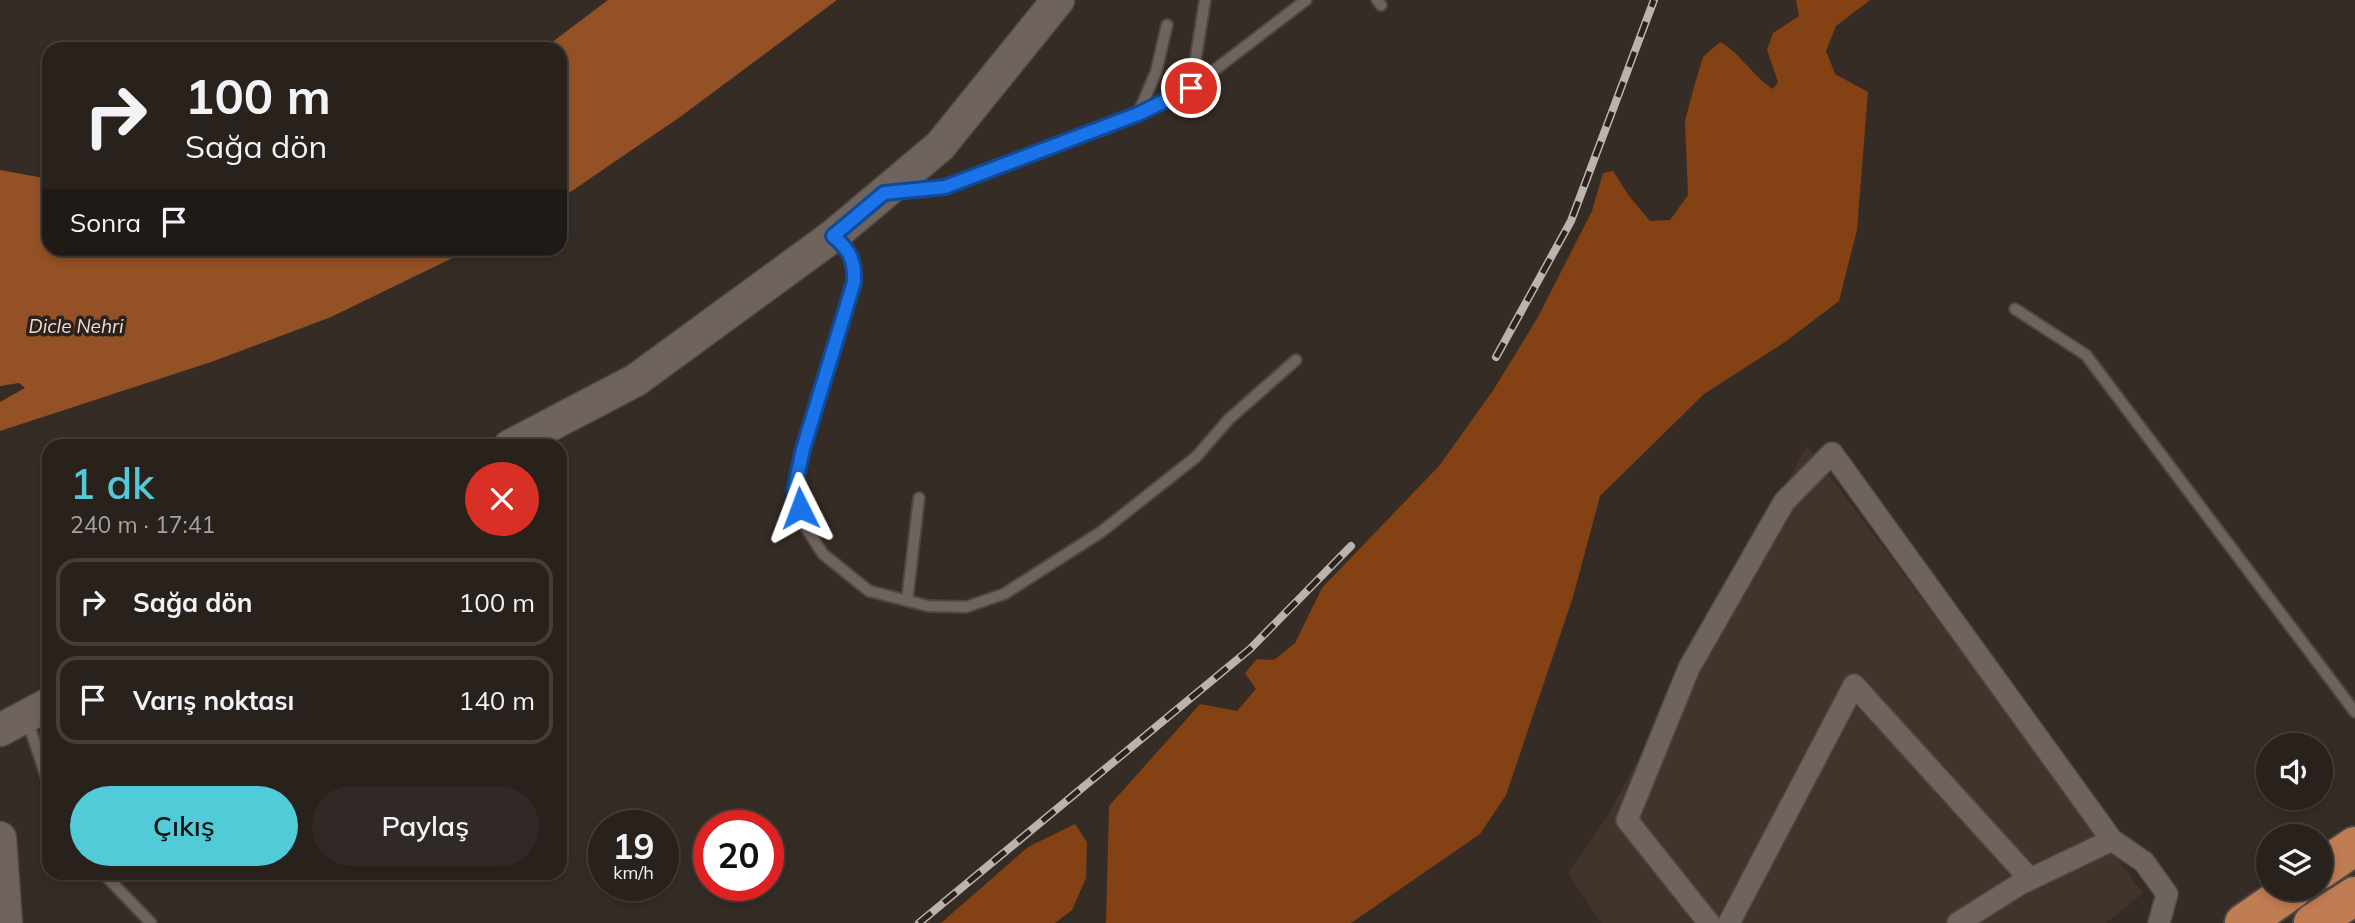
<!DOCTYPE html>
<html lang="tr">
<meta charset="utf-8">
<style>
body{margin:0;font-family:Mulish,sans-serif;background:#302925;color:#f1f3f6;height:100vh;display:flex;flex-direction:column;font-size:26px;white-space:nowrap}
*{box-sizing:border-box;margin:0}
p{font-size:23px;color:#a5a3a3}
.icon{flex:none;width:38px;height:38px;fill:none;stroke:currentColor;stroke-width:2;stroke-linecap:round;stroke-linejoin:round}
.map{position:relative;flex:1;overflow:hidden}
.side{position:absolute;left:42px;top:439px;width:525px;height:441px;display:flex;flex-direction:column;background:#28211c;border-radius:21px;box-shadow:0 4px 10px #0003,0 0 0 2px #443e3b}
.side>*{flex:none}
.top-card{position:absolute;left:42px;top:42px;width:525px;height:214px;border-radius:21px;box-shadow:0 4px 10px #0003,0 0 0 2px #443e3b;background:#28211c;color:#f1f3f6;overflow:hidden}
.controls{position:absolute;left:2256px;top:733px;display:grid;gap:14px}
.controls a{display:grid;place-items:center;width:77px;height:77px;border-radius:50%;background:#28211c;box-shadow:0 4px 10px #0003,0 0 0 2px #443e3b;font-size:35px}
.speed{position:absolute;left:588px;top:810px;display:flex;gap:14px;font-size:35px;font-weight:700;text-align:center}
.speed>*{display:grid;place-content:center;width:91px;height:91px;border-radius:50%;background:#28211c;box-shadow:0 4px 10px #0003,0 0 0 2px #443e3b;line-height:1}
.speed small{font-size:18px;font-weight:400}
.speed .limit{border:10px solid #d22;background:#fff;color:#111}
.pin{position:absolute;display:grid;place-items:center;width:60px;height:60px;color:#fff;margin:-30px;border:4px solid #fff;border-radius:50%;box-shadow:0 2px 7px #0007}
.me{position:absolute;width:77px;margin:-38px;rotate:357deg;stroke-linejoin:round;filter:drop-shadow(0 0 5px #0008)}
.turn{display:flex;align-items:center;gap:24px;height:147px;padding:0 28px;font-size:32px}
.turn .icon{width:91px;height:91px;stroke-width:2.5}
.turn b{display:block;font-size:49px;line-height:60px}
.then{display:flex;align-items:center;height:66px;padding:0 28px;background:#0003;gap:14px;font-size:26px}
.round{display:grid;place-items:center;flex:none;width:74px;height:74px;border-radius:37px;background:#302925}
.summary{display:flex;align-items:center;justify-content:space-between;height:119px;padding:0 28px}
h1{font-size:42px;font-weight:600;line-height:52px;color:#52cbd8}
.action{display:flex;gap:14px;margin-top:auto;padding:14px 28px}
.action a{flex:1;height:80px;border-radius:42px;background:#52cbd8;color:#111;font-size:28px;font-weight:600;line-height:80px;text-align:center}
.action a+a{background:#302925;color:#f1f3f6}
ul{padding:0;list-style:none}
li{display:flex;align-items:center;gap:21px;height:88px;margin:0 14px 10px;padding:0 14px;border:4px solid #443e3b;border-radius:21px}
li div{flex:1}
li b{display:block;font-size:26px}
li em{font-style:normal}
.map>svg:first-child{display:block}
</style>
<div class="map">
<svg width="2355" height="923" viewBox="0 0 2355 923">
<rect width="100%" height="100%" fill="#352c26"/>
<!-- built -->
<path fill="#43342b" d="M1807,446L2143,893L2106,923H1601L1568,873L1607,817Z"/>
<!-- forest -->
<path fill="#844214" d="M1796,0H1870L1836,26L1826,51L1835,74L1868,92L1857,230L1839,301L1785,342L1704,394L1600,496L1573,597L1506,795L1480,834L1351,923H1106L1109,806L1200,704L1237,711L1256,689L1245,673L1257,659L1274,660L1295,643L1322,588L1439,466L1494,389L1538,317L1592,211L1603,173L1613,171L1629,196L1650,221L1670,220L1688,195L1685,121L1694,87L1703,57L1720,42C1742,54 1752,76 1773,89L1778,82L1767,50L1773,33L1799,16Z
M1075,824L1087,842L1086,878L1072,910L1055,923H941L1028,847Z"/>
<!-- water -->
<path fill="#945125" d="M608,0H837L680,117L560,199V49H543Z
M0,170L49,179V248L471,249L331,317L211,362L0,431V402L25,388L19,383L0,386Z"/>
<g fill="none" stroke-linecap="round" stroke-linejoin="round">
<defs>
<path id="lane" d="M1377,0L1381,5
M1191,88L1205,0
M1138,114L1156,72L1167,25
M897,192L945,187L1138,114L1191,88L1306,0
M835,238C851,250 855,262 854,282L803,449L794,490L805,526L823,554L869,591L928,606L966,607L1004,594L1101,532L1196,457L1229,419L1296,360
M2015,309L2086,355L2355,712
M907,601L919,498
M27,719L49,785
M103,873L151,923"/>
<path id="street" d="M2112,840L2144,862L2167,894L2159,923
M1709,923L1627,820L1689,668L1784,502L1832,453L2112,840L2020,884L1958,923
M1729,923L1854,685L2030,879"/>
<path id="secondary" d="M510,446L636,380L833,236L940,146L1058,0
M0,730L49,704
M0,838L6,923"/>
<path id="highway" d="M2320,870L2355,846
M2244,923L2293,889
M2313,923L2355,896"/>
</defs>
<!-- lane casing -->
<use href="#lane" stroke="#4f4743" stroke-width="14"/>
<!-- street casing -->
<use href="#street" stroke="#4f4743" stroke-width="24"/>
<!-- secondary casing -->
<use href="#secondary" stroke="#4f4743" stroke-width="35"/>
<!-- highway casing -->
<use href="#highway" stroke="#4f4743" stroke-width="42"/>
<!-- lane -->
<use href="#lane" stroke="#6e635d" stroke-width="10"/>
<!-- street -->
<use href="#street" stroke="#6e635d" stroke-width="21"/>
<!-- secondary -->
<use href="#secondary" stroke="#6e635d" stroke-width="32"/>
<!-- highway -->
<use href="#highway" stroke="#c07c53" stroke-width="38"/>
<defs>
<path id="rail" d="M1496,357L1571,221L1654,0
M919,923L1250,649L1351,546"/>
</defs>
<!-- rail casing -->
<use href="#rail" stroke="#bab3ae" stroke-width="8"/>
<!-- rail -->
<use href="#rail" stroke="#2b221d" stroke-width="5" stroke-dasharray="16" stroke-linecap="butt"/>
</g>
<g fill="none" stroke-linecap="round" stroke-linejoin="round">
<defs>
<path id="route" d="M800,508L794,490L803,449L854,282C855,261 850,250 833,236L884,193L945,187L1138,114L1191,88"/>
</defs>
<!-- route casing -->
<use href="#route" stroke="#114b97" stroke-width="18"/>
<!-- route -->
<use href="#route" stroke="#1a73e8" stroke-width="12"/>
</g>
<g text-anchor="middle" dominant-baseline="central" stroke-width="7" stroke-linejoin="round" paint-order="stroke">
<!-- water labels -->
<g font-size="19" font-style="italic" fill="#f2ded2" stroke="#2b221d">
<text x="76" y="326">Dicle Nehri</text>
</g>
</g>
</svg>
<div class="controls">
<a><svg class="icon" aria-label="sound" viewBox="0 0 24 24"><path d="M4 9h4l5-4v14l-5-4H4zM17 9q2 3 0 6"/></svg></a>
<a><svg class="icon" aria-label="layers" viewBox="0 0 24 24"><path d="M12 4l9 5-9 5-9-5zM3 14l9 5 9-5"/></svg></a>
</div>
<div class="speed"><div>19<small>km/h</small></div><div class="limit">20</div></div>
<div class="pin" style="left:1191px;top:88px;background:#d93025"><svg class="icon" aria-label="arrive" viewBox="0 0 24 24"><path d="M6 21V4h12l-3 4 3 4H6"/></svg></div>
<svg class="me" style="left:800px;top:508px" viewBox="-20 -20 40 40"><path d="M0-17L14 15 0 8-14 15z" fill="#1a73e8" stroke="#fff" stroke-width="4"/></svg>
<div class="top-card">
<div class="turn"><svg class="icon" aria-label="right" viewBox="0 0 24 24"><path d="M7 20v-9h11M14 6l5 5-5 5"/></svg><div><b>100 m</b>Sağa dön</div></div>
<div class="then">Sonra<svg class="icon" aria-label="arrive" viewBox="0 0 24 24"><path d="M6 21V4h12l-3 4 3 4H6"/></svg></div>
</div>
<section class="side">
<div class="summary"><div><h1>1 dk</h1><p>240 m · 17:41</p></div><a class="round" style="background:#d93025;color:#fff"><svg class="icon" aria-label="close" viewBox="0 0 24 24"><path d="M6 6l12 12M18 6L6 18"/></svg></a></div>
<ul>
<li><svg class="icon" aria-label="right" viewBox="0 0 24 24"><path d="M7 20v-9h11M14 6l5 5-5 5"/></svg><div><b>Sağa dön</b></div><em>100 m</em></li>
<li><svg class="icon" aria-label="arrive" viewBox="0 0 24 24"><path d="M6 21V4h12l-3 4 3 4H6"/></svg><div><b>Varış noktası</b></div><em>140 m</em></li>
</ul>
<div class="action"><a>Çıkış</a><a>Paylaş</a></div>
</section>
</div>
